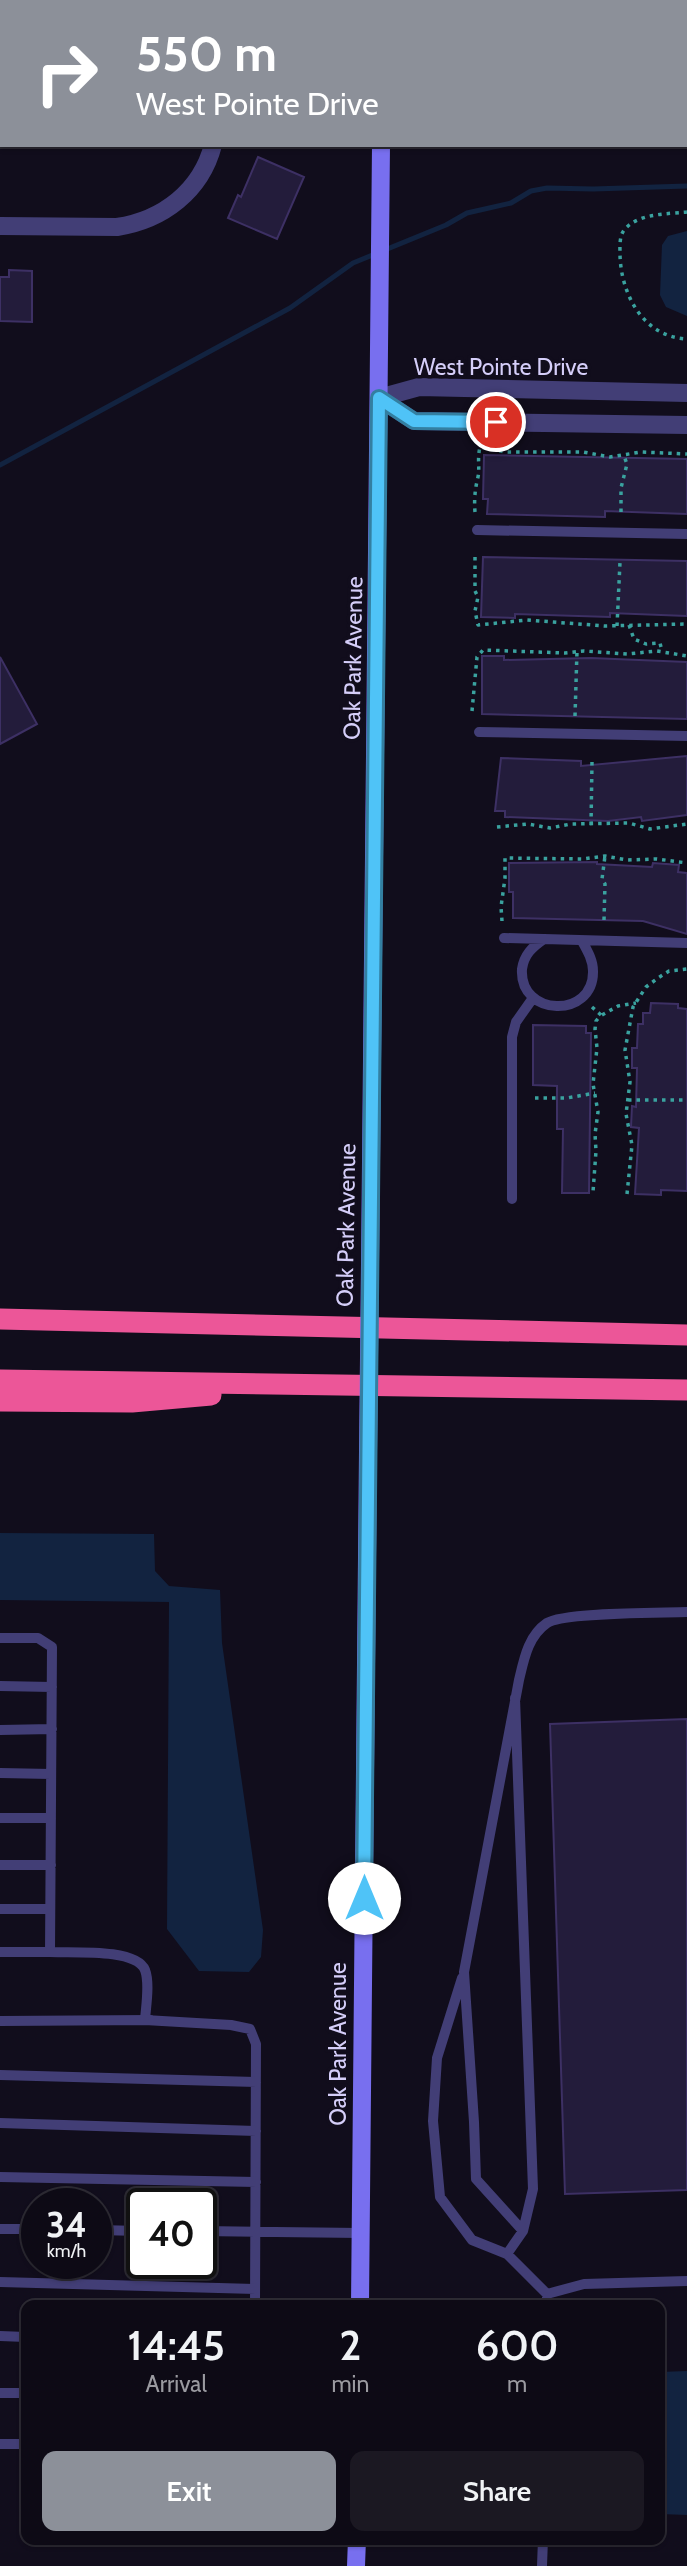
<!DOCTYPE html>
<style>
body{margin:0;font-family:Cabin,sans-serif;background:#1b1822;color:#f1f3f6;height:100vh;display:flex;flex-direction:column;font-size:26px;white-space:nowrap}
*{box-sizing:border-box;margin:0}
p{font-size:23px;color:#9a9aa0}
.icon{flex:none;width:38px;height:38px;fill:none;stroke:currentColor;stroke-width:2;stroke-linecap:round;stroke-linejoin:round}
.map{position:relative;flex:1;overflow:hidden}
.sheet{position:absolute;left:21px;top:2300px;width:644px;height:245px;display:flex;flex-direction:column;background:#0d0a15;border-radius:14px;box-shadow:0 2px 5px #0004,0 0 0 2px #2d2b34}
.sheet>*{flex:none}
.guide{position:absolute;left:0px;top:0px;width:688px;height:147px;box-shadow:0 2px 5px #0004,0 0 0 2px #2d2b34;background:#8c9099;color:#fff;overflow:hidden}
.speed{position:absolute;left:21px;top:2188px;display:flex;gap:14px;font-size:35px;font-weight:700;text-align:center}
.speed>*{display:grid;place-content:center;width:91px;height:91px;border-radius:50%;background:#0d0a15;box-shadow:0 2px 5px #0004,0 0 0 2px #2d2b34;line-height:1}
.speed small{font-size:18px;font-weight:400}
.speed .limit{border:4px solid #111;border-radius:10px;background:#fff;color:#111}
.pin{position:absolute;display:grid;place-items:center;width:60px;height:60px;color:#fff;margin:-30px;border:4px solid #fff;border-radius:50%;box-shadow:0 2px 7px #0007}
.me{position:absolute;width:77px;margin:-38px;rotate:0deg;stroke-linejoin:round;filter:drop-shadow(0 0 5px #0008)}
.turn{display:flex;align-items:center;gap:24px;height:147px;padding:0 21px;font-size:32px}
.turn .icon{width:91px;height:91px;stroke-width:2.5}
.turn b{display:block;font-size:49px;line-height:60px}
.eta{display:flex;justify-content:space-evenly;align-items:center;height:119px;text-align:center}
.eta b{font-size:42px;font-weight:600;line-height:49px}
.primary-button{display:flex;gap:14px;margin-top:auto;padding:14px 21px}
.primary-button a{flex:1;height:80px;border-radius:14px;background:#8c9099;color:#fff;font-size:28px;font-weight:600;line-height:80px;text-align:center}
.primary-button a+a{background:#1b1822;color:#f1f3f6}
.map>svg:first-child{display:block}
</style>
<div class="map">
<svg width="687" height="2566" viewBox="0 0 687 2566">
<rect width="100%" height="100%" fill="#110d1c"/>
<!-- water -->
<path fill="#122340" d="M687,231V316L666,307L660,295L662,245L668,236Z
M0,1533L154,1534L155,1571L169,1586L220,1590L222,1643L263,1930L261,1957L249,1972L199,1971L167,1929L169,1602L0,1600Z
M687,2371V2515L660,2514V2372Z"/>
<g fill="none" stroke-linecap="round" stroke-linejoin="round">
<!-- stream -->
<path stroke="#122340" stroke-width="5" d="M0,465L290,308L353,263L446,225L467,213L511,203L531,191L547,188L593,189L687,186"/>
</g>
<!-- building -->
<path fill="#231c3b" stroke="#3d3064" stroke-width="2" d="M258,157L304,177L277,239L228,218L238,195L241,197Z
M9,270L32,271V322L0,321V277H9Z
M484,455L687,459V514L605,511V517L487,514L488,499H483Z
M483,557L687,561V616L610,613V617L515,614V618L481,617Z
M482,656H504V660L591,658L687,662V719L482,714Z
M0,657L37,724L0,744Z
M687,756V815L642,821L641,817L608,821L505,817V811H495L501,758L581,761V766Z
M597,862V864L652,867L653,863L679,865L678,872L687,873V934L643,921L513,918V892H509V863Z
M651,1003L678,1004V1008L687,1009V1191L661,1190V1195L635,1194L639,1128L631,1127L632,1106L636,1107L637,1068H632V1048H637L638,1024H643V1013H650Z
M533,1025L586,1026V1033H591L589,1193H562L563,1129H557V1086L533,1085Z
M687,1719V2190L565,2194L550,1724Z"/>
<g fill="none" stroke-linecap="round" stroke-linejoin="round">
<!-- path -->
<path stroke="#3aa29f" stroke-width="3.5" stroke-dasharray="3.5 5" stroke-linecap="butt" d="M687,212C668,214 639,213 625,229C619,235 620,247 620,255C621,294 643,337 687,339
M475,512C474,499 475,489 478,477C480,468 477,459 480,447L505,452H583L610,457L641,452L687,454
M621,512V488L627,464L624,456
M475,557V591L478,597L475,611L478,625L527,620L605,626L687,624
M629,625L634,639L646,644L660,643L662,651
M617,626L620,562
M472,711L477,657L483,650L565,653L584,651L627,654L657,651L687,656
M575,716L577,651
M591,825L592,762
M497,827L528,824L550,828L571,824L629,823L650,829L687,824
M604,920L605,884L602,879L605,856
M502,921L501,907L505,878V858L583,859L605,856L627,860L657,859L687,863
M592,1007L601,1015L596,1021L595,1029L597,1048L593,1084L598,1112L595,1134L596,1151L593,1192
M602,1015L618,1006L636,1003
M535,1098H567L595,1093
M628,1100H687
M627,1194L632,1145L626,1114L630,1082L625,1050L633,1007L646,987L658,978L669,971L687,969"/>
<!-- lane -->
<path stroke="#423e76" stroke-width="10" d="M596,2L597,0
M477,530L687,534
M479,732L687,736
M504,938L687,943
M544,939C532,947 524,955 522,969C519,1017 594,1019 593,971C593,960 587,950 582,941
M512,1199V1037L516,1022L533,998
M0,1638H38L52,1647L50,1952C72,1953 136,1948 145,1970C150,1983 146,2006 145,2020L231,2025L250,2029L256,2044L255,2305
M0,1686L52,1687
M515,1698L533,2189L523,2231L476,2179L474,2122L464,1972L519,1680C524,1659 528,1636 547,1623C563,1612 662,1613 687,1612
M0,1730L52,1729
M0,1773L51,1774
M0,1818H51
M0,1865H51
M0,1909H50
M0,1952H50
M462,1978L437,2058L433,2121L440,2197L472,2240L507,2254
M0,2021L151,2020
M0,2075L256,2082
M0,2123L256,2131
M0,2177L256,2182
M0,2229H37
M96,2230L142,2231
M201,2231L361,2233
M523,2231L507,2254L547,2294V2305
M0,2282L255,2289
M547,2294L584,2284L687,2281
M0,2336L26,2337
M0,2393H26
M0,2444H26
M542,2566L543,2539"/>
<!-- street -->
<path stroke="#423e76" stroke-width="18" d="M218,2V0
M0,226L117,227C163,220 201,191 213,145
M379,398L414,421L687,425
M379,398L419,387L687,393"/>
<!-- secondary -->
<path stroke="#786fef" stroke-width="18" d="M382,2V0
M370,1264L381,145
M360,2305L368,1451
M356,2566L357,2539"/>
<!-- highway -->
<path stroke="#ec5698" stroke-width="21" d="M0,1319L687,1335
M0,1380L687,1390
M0,1401L132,1402L211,1395"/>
<!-- secondary-bridge -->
<path stroke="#786fef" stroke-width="18" d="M368,1451L370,1264"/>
</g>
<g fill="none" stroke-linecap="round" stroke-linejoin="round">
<defs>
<path id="route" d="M364,1898L379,398L414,421L496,422"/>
</defs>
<!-- route casing -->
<use href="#route" stroke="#337fa1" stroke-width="18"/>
<!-- route -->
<use href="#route" stroke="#4fc3f7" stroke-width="12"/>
</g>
<g text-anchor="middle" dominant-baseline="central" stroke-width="7" stroke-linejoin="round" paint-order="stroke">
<!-- street labels -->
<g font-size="23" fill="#d5cef9" stroke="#110d1c">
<text x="501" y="367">West Pointe Drive</text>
<text transform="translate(353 658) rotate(-89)">Oak Park Avenue</text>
<text transform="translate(346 1225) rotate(-89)">Oak Park Avenue</text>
<text transform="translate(338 2044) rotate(-90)">Oak Park Avenue</text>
</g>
</g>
</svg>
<div class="speed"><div>34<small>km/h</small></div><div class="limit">40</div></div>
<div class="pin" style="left:496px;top:422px;background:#d93025"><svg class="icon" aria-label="arrive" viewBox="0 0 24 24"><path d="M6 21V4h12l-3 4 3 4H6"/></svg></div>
<svg class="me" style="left:364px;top:1898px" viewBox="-20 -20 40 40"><circle r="19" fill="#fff"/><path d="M0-13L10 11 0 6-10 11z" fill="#4fc3f7"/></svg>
<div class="guide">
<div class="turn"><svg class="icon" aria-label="right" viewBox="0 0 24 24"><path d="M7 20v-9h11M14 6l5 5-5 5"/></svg><div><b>550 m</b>West Pointe Drive</div></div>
</div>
<section class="sheet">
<div class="eta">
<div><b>14:45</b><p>Arrival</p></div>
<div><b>2</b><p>min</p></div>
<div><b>600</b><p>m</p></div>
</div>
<div class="primary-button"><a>Exit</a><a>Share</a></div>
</section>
</div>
